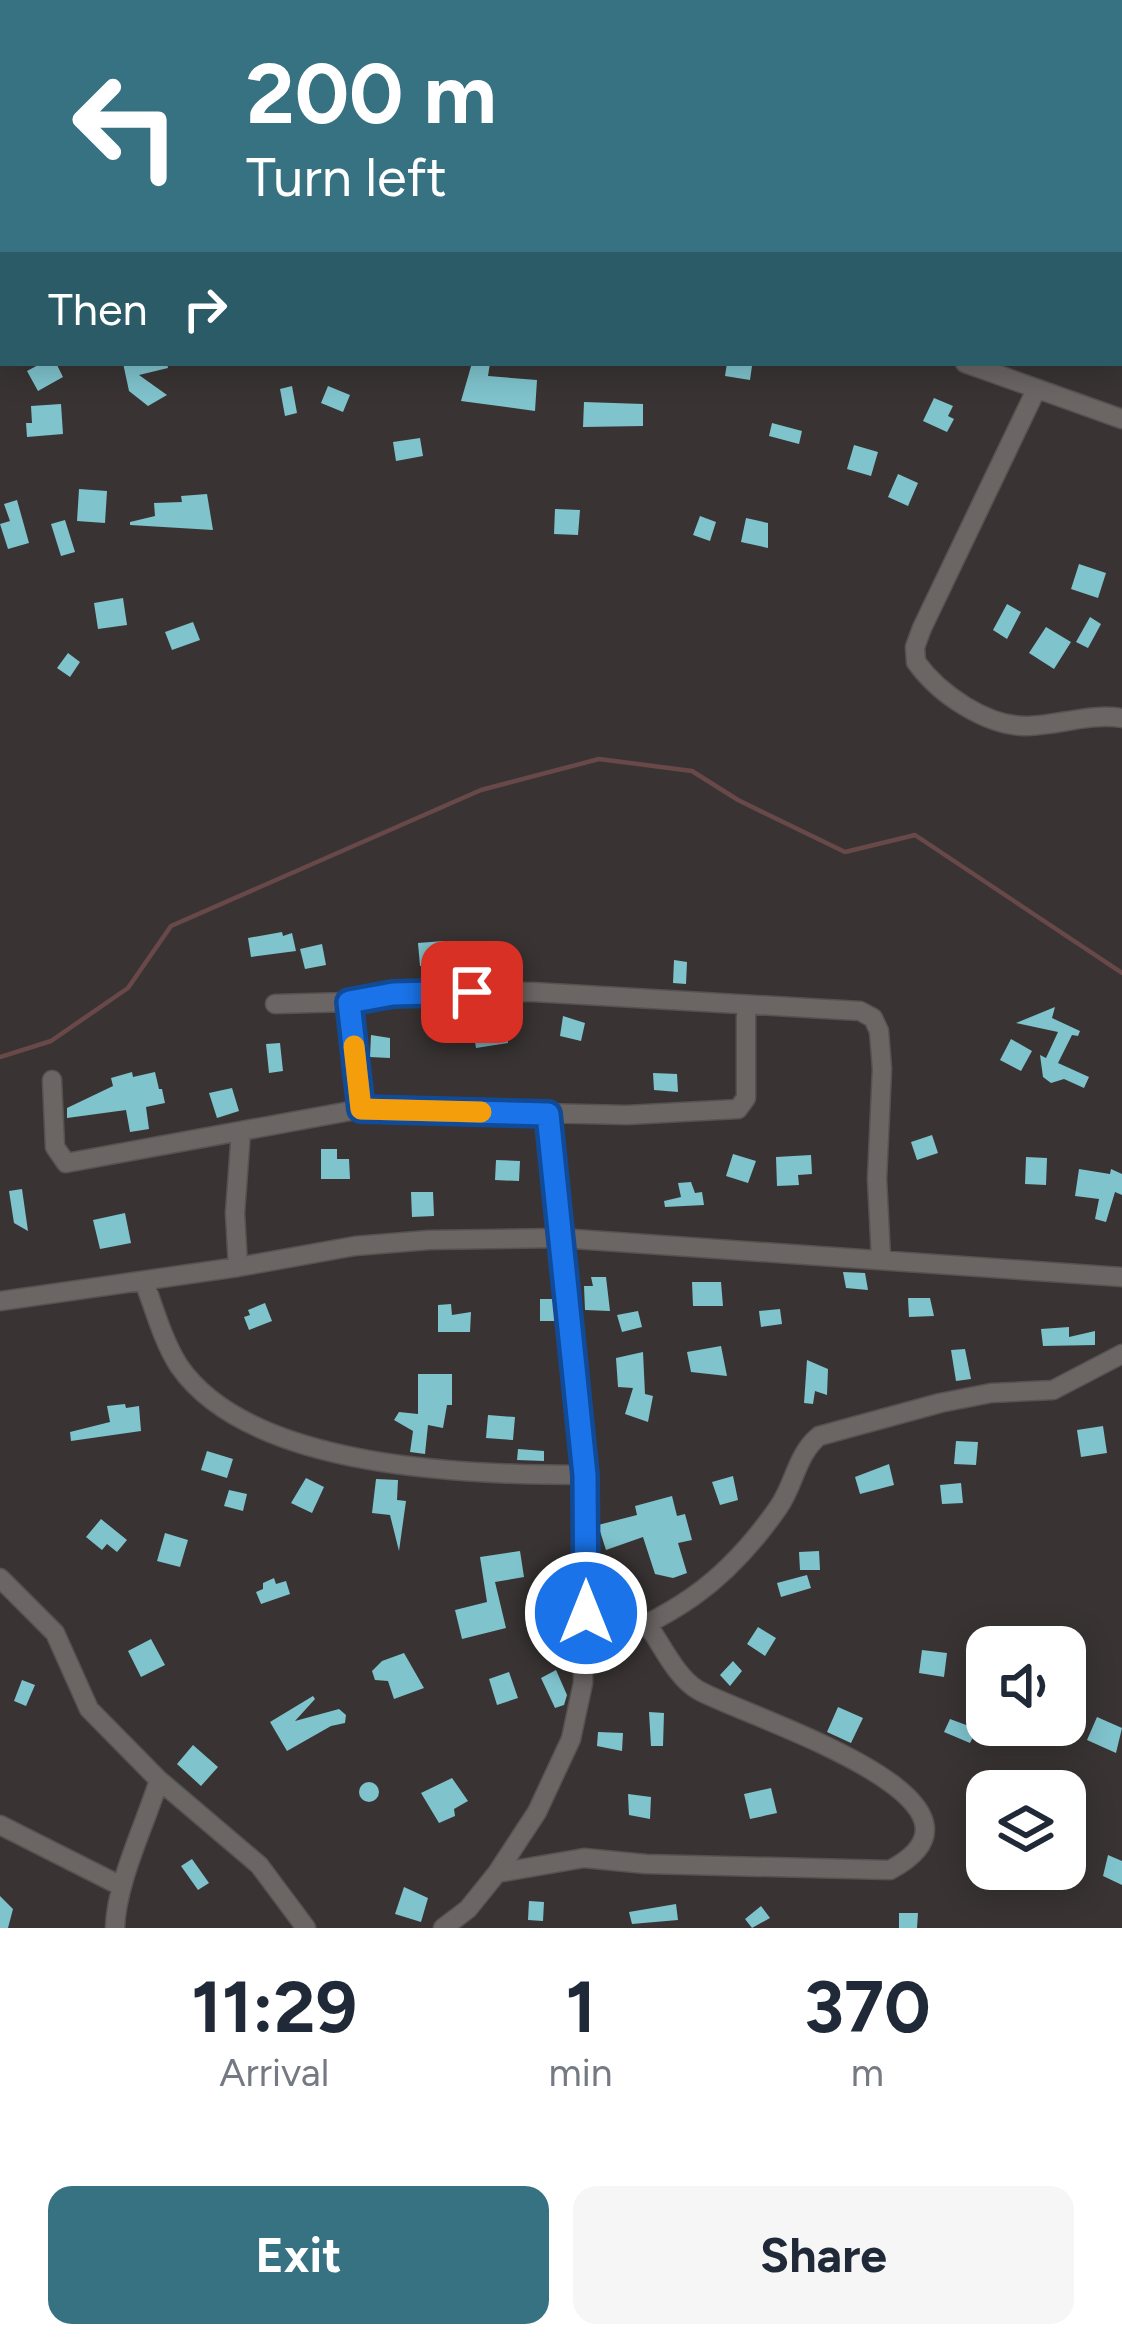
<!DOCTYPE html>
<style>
body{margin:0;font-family:Figtree,sans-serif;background:#f6f6f7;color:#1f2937;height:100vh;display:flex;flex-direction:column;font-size:45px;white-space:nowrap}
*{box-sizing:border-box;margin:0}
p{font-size:39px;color:#747a83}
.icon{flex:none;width:66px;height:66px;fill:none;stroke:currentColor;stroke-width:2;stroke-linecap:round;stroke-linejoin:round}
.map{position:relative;height:1928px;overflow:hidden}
.sheet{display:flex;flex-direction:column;background:#fff;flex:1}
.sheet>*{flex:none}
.hud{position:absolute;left:0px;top:0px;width:1122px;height:366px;box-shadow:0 6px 30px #0003;background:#367281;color:#fff;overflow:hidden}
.controls{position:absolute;left:966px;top:1626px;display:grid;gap:24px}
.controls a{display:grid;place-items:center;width:120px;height:120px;border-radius:24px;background:#fff;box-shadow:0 6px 30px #0003;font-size:60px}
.pin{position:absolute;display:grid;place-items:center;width:102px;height:102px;color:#fff;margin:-51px;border-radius:24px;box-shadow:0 6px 18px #0006}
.me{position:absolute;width:132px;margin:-66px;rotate:0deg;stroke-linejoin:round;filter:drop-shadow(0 0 9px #0008)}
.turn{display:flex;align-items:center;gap:42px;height:252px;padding:0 48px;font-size:54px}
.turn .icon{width:156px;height:156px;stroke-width:2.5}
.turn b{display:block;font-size:84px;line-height:102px}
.then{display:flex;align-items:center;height:114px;padding:0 48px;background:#0003;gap:24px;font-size:45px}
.eta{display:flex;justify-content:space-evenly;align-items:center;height:204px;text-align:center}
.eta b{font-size:72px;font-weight:700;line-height:84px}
.primary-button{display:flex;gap:24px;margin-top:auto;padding:24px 48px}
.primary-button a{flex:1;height:138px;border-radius:24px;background:#367281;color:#fff;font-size:48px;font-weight:700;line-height:138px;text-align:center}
.primary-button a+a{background:#f6f6f7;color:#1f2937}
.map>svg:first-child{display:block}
</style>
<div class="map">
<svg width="1122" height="1928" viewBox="0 0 1122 1928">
<rect width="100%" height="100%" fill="#393433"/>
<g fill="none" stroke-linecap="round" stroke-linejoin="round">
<!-- stream -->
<path stroke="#684848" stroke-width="4.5" d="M0,1057L51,1041L128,988L171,926L481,790L599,759L692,771L738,800L845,852L915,835L1122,973"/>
</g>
<!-- building -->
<path fill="#7fc3cd" d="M42,363H56L63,377L38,391L27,371Z
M123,363H167L168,368L139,375L167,395L148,406L129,391Z
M472,363H490L488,376L537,380L535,411L461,401Z
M727,363L752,366L750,380L725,376Z
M292,386L297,413L285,416L280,389Z
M328,386L350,395L343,412L321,403Z
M934,398L953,406L948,416L954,419L947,432L923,421Z
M584,402L643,404V426L583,427Z
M61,404L63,434L27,437L26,423H32L31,406Z
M772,423L802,431L799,444L769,436Z
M420,438L423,456L396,461L393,442Z
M854,445L878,452L871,476L847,469Z
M898,474L918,483L908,506L888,497Z
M79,489L107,491L105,523L77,521Z
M207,494L213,530L130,525V522L155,516L154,503L182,502L181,496Z
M17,500L29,543L8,549L0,524L10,521L4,504Z
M555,509L580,510L578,535L554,534Z
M700,516L716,522L710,541L693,535Z
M746,518L768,523V548L741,542Z
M65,520L75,552L61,556L51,524Z
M1079,564L1106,573L1098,598L1071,589Z
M123,598L127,625L98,629L94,603Z
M1007,604L1021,612L1007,639L993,630Z
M1090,617L1101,624L1088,648L1076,642Z
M193,622L200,640L172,650L165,632Z
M1046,627L1071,642L1054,669L1029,653Z
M68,653L80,662L70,677L57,668Z
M282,932L283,936L292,933L296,951L251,957L248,938Z
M444,941L445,964L420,966L418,943Z
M322,944L326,965L305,969L300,949Z
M674,960L687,962L686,984L673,983Z
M1055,1007L1052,1018L1080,1031L1078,1036L1072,1035L1058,1063L1089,1077L1084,1088L1064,1079L1051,1083L1043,1077L1040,1055L1046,1058L1058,1032L1016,1023Z
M563,1016L585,1023L581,1041L560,1036Z
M504,1018L508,1043L476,1048L472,1023Z
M371,1035L390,1038V1058L370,1057Z
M1011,1039L1032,1051L1021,1071L1000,1060Z
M280,1043L283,1071L269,1073L266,1044Z
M132,1072L133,1077L155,1072L159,1089H162L165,1103L146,1107L149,1129L130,1132L126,1110L67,1118V1108L113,1086L111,1078Z
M653,1073L677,1074L678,1092L654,1090Z
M232,1088L239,1111L217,1118L209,1093Z
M932,1135L938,1153L917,1160L911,1142Z
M321,1149H337V1159H349L350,1179H321Z
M733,1154L756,1161L748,1183L726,1176Z
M811,1155L812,1174L798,1175L799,1185L777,1186L776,1157Z
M1026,1157L1047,1158L1046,1185L1025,1184Z
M496,1160L520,1161L519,1181L495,1180Z
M1079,1169L1110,1174L1111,1169L1122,1174V1195L1115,1192L1106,1222L1095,1219L1099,1199L1075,1196Z
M691,1182L695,1193L702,1192L704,1205L665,1207L664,1201L681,1197L678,1183Z
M22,1189L28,1231L14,1223L9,1191Z
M411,1192H433L434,1216L412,1217Z
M125,1213L131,1243L100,1249L93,1220Z
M843,1272L865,1273L868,1290L846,1288Z
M591,1277H606L610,1311L585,1310L584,1286H593Z
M692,1282H721L723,1306H693Z
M908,1298H930L934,1316L909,1317Z
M540,1299H553L556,1321H540Z
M265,1303L272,1321L249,1330L244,1317L250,1315L248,1310Z
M451,1304L452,1315L471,1312L470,1332H438V1305Z
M780,1309L782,1324L761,1327L759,1311Z
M638,1311L642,1327L622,1332L617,1315Z
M1069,1327V1337L1095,1331V1345L1043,1346L1041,1329Z
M721,1346L727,1376L691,1372L687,1352Z
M965,1349L971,1379L956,1381L951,1350Z
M643,1352L645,1394L653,1396L648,1422L625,1414L633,1388L618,1387L616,1358Z
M807,1360L828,1369L827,1395L815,1391L813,1404L804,1403Z
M418,1374H452V1405H447L443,1428L428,1425L425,1454L410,1452L413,1431L394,1420L399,1412L418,1414Z
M125,1404L126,1408L139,1406L141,1431L71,1441L70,1432L110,1422L107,1406Z
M488,1415L515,1417L513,1440L486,1438Z
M1103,1426L1107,1453L1081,1457L1077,1430Z
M956,1441L978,1442L976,1465L954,1464Z
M518,1449L544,1451V1461L517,1460Z
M207,1451L233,1459L227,1478L201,1470Z
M889,1464L894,1485L860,1494L855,1477Z
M733,1476L738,1500L720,1505L712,1482Z
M306,1478L324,1487L312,1513L291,1503Z
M376,1479L398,1480L397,1500L406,1501L399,1551L390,1515L372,1513Z
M961,1483L963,1503L942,1504L940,1485Z
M229,1490L247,1494L243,1511L224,1506Z
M672,1496L677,1516L685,1514L692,1540L678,1543L687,1573L673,1578L655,1574L643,1537L606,1550L598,1525L637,1515L635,1506Z
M101,1519L127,1540L117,1552L107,1544L102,1550L86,1537Z
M165,1533L188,1540L180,1567L157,1561Z
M520,1551L524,1577L495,1582L506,1628L462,1639L455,1610L487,1602L480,1557Z
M819,1551L820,1570H800L799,1552Z
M807,1575L811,1588L781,1597L777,1583Z
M274,1578L276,1584L286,1581L290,1594L261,1604L256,1592L263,1589V1583Z
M758,1627L776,1638L765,1656L747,1644Z
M151,1639L165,1665L141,1677L128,1651Z
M922,1650L947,1653L944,1677L919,1673Z
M404,1653L424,1688L394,1699L388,1681L375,1680L372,1671L382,1661Z
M733,1661L742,1671L730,1686L720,1675Z
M556,1670L567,1695L564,1705L555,1708L541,1678Z
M509,1672L518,1698L497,1705L489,1679Z
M22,1680L35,1685L26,1706L14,1701Z
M313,1696L315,1699L295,1721L339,1709L346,1715L345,1723L331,1726L287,1751L270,1722Z
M838,1707L863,1718L851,1743L827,1732Z
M649,1712L664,1713L663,1746H651Z
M1097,1717L1122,1728L1116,1753L1087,1740Z
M950,1719L977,1729L970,1743L944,1732Z
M598,1732L623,1733L622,1751L597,1746Z
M193,1745L218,1767L201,1786L177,1764Z
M452,1778L468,1801L454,1809L455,1816L439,1823L421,1793Z
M359 1792a10 10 0 1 1 20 0a10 10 0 1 1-20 0Z
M771,1788L777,1813L750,1819L744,1794Z
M628,1794L651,1797L650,1819L629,1815Z
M1108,1855L1122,1861V1885L1103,1876Z
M192,1859L209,1883L198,1890L181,1866Z
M404,1887L428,1898L421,1922L395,1914Z
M0,1896L13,1909L8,1928H0Z
M529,1901L544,1902L543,1921L528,1920Z
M676,1904L678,1920L632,1924L629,1912Z
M761,1906L770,1918L752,1928L745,1919Z
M899,1913H918L917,1928H899Z"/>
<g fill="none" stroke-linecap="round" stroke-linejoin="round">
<defs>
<path id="minor" d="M101,0L102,3
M790,0L794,3
M847,0L857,3
M235,3L241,0
M1119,117L1122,118
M0,131L3,130
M1119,292L1122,293
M965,363L1122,419
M1036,390L922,628L915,647L916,662C939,694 987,727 1028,726C1060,725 1090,713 1122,718
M349,1002L361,1109
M275,1004L349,1002L393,994L441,992H533L860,1011L873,1018L879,1031L882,1069L877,1179L881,1258
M52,1080L55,1147L66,1163L361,1109L627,1115L738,1109L746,1098V1006
M238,1267L235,1213L241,1131
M144,1281C154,1308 163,1341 179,1366C251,1470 471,1475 585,1475
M0,1301L238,1267L355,1246L429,1240L560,1238L1122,1277
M0,1578L55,1633L89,1709L159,1780L259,1865L306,1928
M585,1652C673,1615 722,1588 778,1508C795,1484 796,1455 819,1436L940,1403L991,1393L1053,1390L1122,1354
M0,1825L121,1886
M497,1873L584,1858L646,1864L890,1870C1022,1800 740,1715 698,1690C676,1677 662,1645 647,1624
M115,1928C116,1883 145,1825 159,1780
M443,1928L468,1909L497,1873L537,1812L571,1739L583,1683L585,1475L548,1114"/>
</defs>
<!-- minor casing -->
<use href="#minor" stroke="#565252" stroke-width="21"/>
<!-- minor -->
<use href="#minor" stroke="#6b6564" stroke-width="18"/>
</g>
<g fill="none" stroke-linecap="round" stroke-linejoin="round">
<defs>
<path id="route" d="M472,992L393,994L349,1002L361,1109L548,1114L585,1475L586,1613"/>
</defs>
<!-- route casing -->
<use href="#route" stroke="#114b97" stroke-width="30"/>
<!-- route -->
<use href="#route" stroke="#1a73e8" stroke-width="21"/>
<!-- slow -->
<path stroke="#f59e0b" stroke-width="21" d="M354,1046L361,1109L481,1112"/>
</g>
</svg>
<div class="controls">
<a><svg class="icon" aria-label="sound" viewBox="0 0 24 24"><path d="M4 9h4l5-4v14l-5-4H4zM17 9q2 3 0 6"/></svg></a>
<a><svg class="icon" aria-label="layers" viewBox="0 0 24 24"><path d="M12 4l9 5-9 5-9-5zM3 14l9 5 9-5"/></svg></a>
</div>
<div class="pin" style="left:472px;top:992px;background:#d93025"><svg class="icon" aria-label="arrive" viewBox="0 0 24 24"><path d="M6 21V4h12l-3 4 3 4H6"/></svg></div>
<svg class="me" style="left:586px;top:1613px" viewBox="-20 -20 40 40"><circle r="17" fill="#1a73e8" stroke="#fff" stroke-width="3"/><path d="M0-11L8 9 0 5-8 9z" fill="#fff"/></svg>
<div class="hud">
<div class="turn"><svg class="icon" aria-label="left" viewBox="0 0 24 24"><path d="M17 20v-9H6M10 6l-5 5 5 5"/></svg><div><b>200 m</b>Turn left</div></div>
<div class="then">Then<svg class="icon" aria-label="right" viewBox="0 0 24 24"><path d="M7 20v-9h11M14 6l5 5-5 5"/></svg></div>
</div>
</div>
<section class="sheet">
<div class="eta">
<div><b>11:29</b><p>Arrival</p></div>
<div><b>1</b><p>min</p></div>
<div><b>370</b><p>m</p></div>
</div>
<div class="primary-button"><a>Exit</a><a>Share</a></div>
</section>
